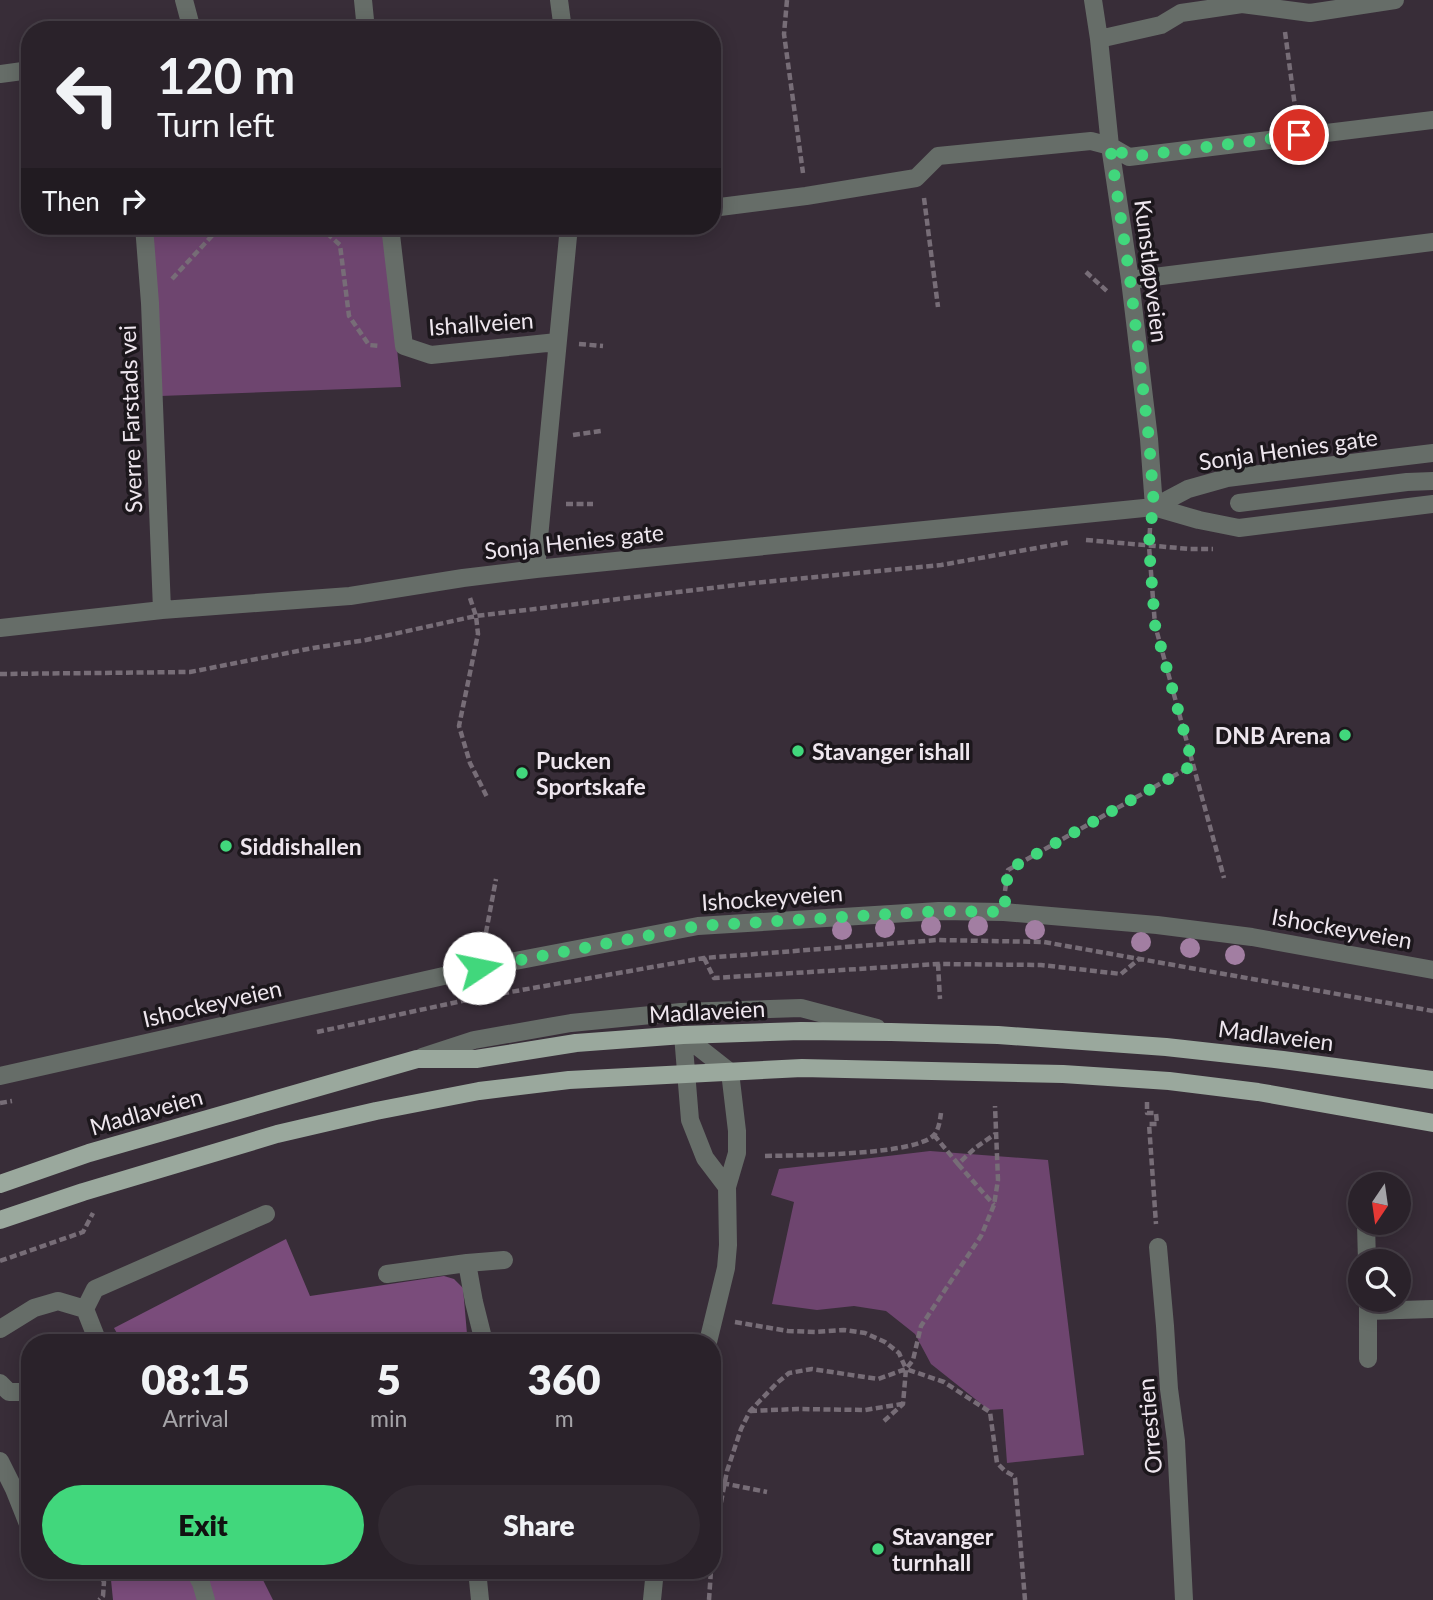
<!DOCTYPE html>
<meta charset="utf-8">
<style>
body{margin:0;font-family:Lato,sans-serif;background:#322a32;color:#f1f3f6;height:100vh;display:flex;flex-direction:column;font-size:26px;white-space:nowrap}
*{box-sizing:border-box;margin:0}
p{font-size:23px;color:#a5a4a8}
.icon{flex:none;width:38px;height:38px;fill:none;stroke:currentColor;stroke-width:2;stroke-linecap:round;stroke-linejoin:round}
.map{position:relative;flex:1;overflow:hidden}
.side{position:absolute;left:21px;top:1334px;width:700px;height:245px;display:flex;flex-direction:column;background:#2a222a;border-radius:28px;box-shadow:0 4px 18px #0003,0 0 0 2px #463f47}
.side>*{flex:none}
.hud{position:absolute;left:21px;top:21px;width:700px;height:214px;border-radius:28px;box-shadow:0 4px 18px #0003,0 0 0 2px #463f47;background:#2a222a;color:#f1f3f6;overflow:hidden}
.needle{width:46px;rotate:193deg}
.buttons{position:absolute;left:1348px;top:1172px;display:grid;gap:14px}
.buttons a{display:grid;place-items:center;width:63px;height:63px;border-radius:50%;background:#2a222a;box-shadow:0 4px 18px #0003,0 0 0 2px #463f47;font-size:35px}
.pin{position:absolute;display:grid;place-items:center;width:60px;height:60px;color:#fff;margin:-30px;border:4px solid #fff;border-radius:50%;box-shadow:0 2px 7px #0007}
.me{position:absolute;width:77px;margin:-38px;rotate:79deg;stroke-linejoin:round;filter:drop-shadow(0 0 5px #0008)}
.turn{display:flex;align-items:center;gap:24px;height:147px;padding:0 21px;font-size:32px}
.turn .icon{width:91px;height:91px;stroke-width:2.5}
.turn b{display:block;font-size:49px;line-height:60px}
.then{display:flex;align-items:center;height:66px;padding:0 21px;background:#0003;gap:14px;font-size:26px}
.eta{display:flex;justify-content:space-evenly;align-items:center;height:119px;text-align:center}
.eta b{font-size:42px;font-weight:800;line-height:49px}
.button{display:flex;gap:14px;margin-top:auto;padding:14px 21px}
.button a{flex:1;height:80px;border-radius:42px;background:#41d77c;color:#111;font-size:28px;font-weight:800;line-height:80px;text-align:center}
.button a+a{background:#322a32;color:#f1f3f6}
.map>svg:first-child{display:block}
</style>
<div class="map">
<svg width="1433" height="1600" viewBox="0 0 1433 1600">
<rect width="100%" height="100%" fill="#382d38"/>
<!-- green -->
<path fill="#6e456f" d="M146,226H384L401,387L160,396Z
M930,1151L1048,1160L1084,1455L1007,1463L1003,1409L989,1410L931,1364L915,1334L886,1311L854,1306L817,1310L772,1304L794,1202L771,1195L779,1169Z"/>
<!-- forest -->
<path fill="#7a4c7b" d="M286,1239L310,1296L444,1276L454,1279L463,1288L467,1334L405,1342H122L114,1328Z
M110,1570H258L273,1600H113Z"/>
<g fill="none" stroke-linecap="round" stroke-linejoin="round">
<!-- path -->
<path stroke="#776d77" stroke-width="4.5" stroke-dasharray="7 3.5" stroke-linecap="butt" d="M787,0L784,34L803,173
M1285,32L1296,114
M924,198L938,307
M319,226L340,245L349,316L369,345L380,346
M1086,272L1109,293
M172,279L221,226
M579,344L603,346
M573,435L601,431
M566,504H593
M1150,528L1149,546L1155,625L1224,878
M1086,540L1190,549H1213
M470,598L476,616L478,634L459,726L470,763L488,799
M0,674L190,672L313,648L366,640L476,616L753,583L941,565L1070,542
M1005,891L1008,870L1193,765
M484,943L496,879
M704,958L714,978L938,964L1041,965L1121,974L1139,959
M938,964L940,999
M317,1032L476,998L704,958L937,940L1044,942L1433,1011
M1147,1102V1113H1156L1157,1124H1149L1156,1224
M0,1103L12,1101
M934,1135L958,1164L975,1148L995,1134
M765,1156C796,1155 918,1156 935,1134C939,1128 940,1120 941,1113
M958,1164L994,1205
M0,1261L83,1232L93,1213
M735,1322L788,1331L815,1332L844,1330L865,1333L885,1342L899,1353L906,1369
M750,1411L797,1409L865,1410L902,1404
M884,1421L903,1404L906,1369L913,1360L921,1326L981,1236L994,1205L998,1180L995,1106
M712,1481L767,1492
M712,1554L714,1539L727,1471L741,1429L750,1411L777,1383L789,1373L812,1369L878,1379L906,1369L944,1382L990,1412L997,1463L1005,1471L1014,1476L1015,1478L1025,1600
M98,1570L104,1582L103,1596L99,1600
M709,1600L711,1570"/>
<!-- service -->
<path stroke="#666d68" stroke-width="18" d="M1130,280L1433,242
M1239,503L1407,482L1433,481
M422,1057L474,1040L571,1023L681,1012L801,1008L877,1028
M0,1076L479,968L698,926L939,911L1004,912L1157,925L1252,937L1433,970
M387,1274L467,1263
M85,1309L95,1289L266,1214
M0,1329L34,1308L58,1301L85,1309L98,1342
M484,1342L474,1302L467,1263L504,1260
M0,1383L9,1392H30
M0,1461L14,1489L30,1529
M46,1570V1571
M194,1570L201,1583L206,1600
M477,1570L480,1600"/>
<!-- minor -->
<path stroke="#666d68" stroke-width="18" d="M184,0L192,30
M363,0L366,30
M559,0L563,30
M1093,0L1099,39L1110,146L1130,280L1149,439L1154,507
M1099,39L1161,25L1181,13L1242,4L1310,13L1395,0
M0,74L30,70
M712,208L806,196L916,178L938,156L1091,141L1110,146L1129,157L1433,120
M144,226L150,303L162,610
M390,226L404,346L431,355L557,342
M1154,507L1199,520L1239,528L1433,504
M536,569L569,226
M0,628L162,610L350,596L463,578L536,569L1154,507L1188,489L1227,478L1433,453
M683,1035L730,1072L737,1131V1153L727,1187L728,1245L726,1268L708,1342
M683,1035L690,1120L705,1158L727,1187
M1366,1224L1367,1262
M1158,1247L1165,1326L1169,1389L1176,1441L1184,1600
M1368,1300V1359
M1368,1311L1433,1309
M652,1600L655,1570"/>
<!-- primary -->
<path stroke="#9aa89d" stroke-width="18" d="M0,1184L89,1153L417,1059H476L576,1043L683,1035L801,1031L891,1032L998,1035L1166,1047L1283,1060L1433,1080
M0,1220L83,1192L277,1134L376,1111L479,1091L569,1080L802,1068L1063,1074L1169,1081L1258,1092L1433,1123"/>
</g>
<!-- trees -->
<g fill="#a27ea2">
<circle cx="931" cy="926" r="10"/>
<circle cx="978" cy="926" r="10"/>
<circle cx="885" cy="928" r="10"/>
<circle cx="842" cy="930" r="10"/>
<circle cx="1035" cy="930" r="10"/>
<circle cx="1141" cy="942" r="10"/>
<circle cx="1190" cy="948" r="10"/>
<circle cx="1235" cy="955" r="10"/>
</g>
<g fill="none" stroke-linecap="round" stroke-linejoin="round">
<!-- route -->
<path stroke="#41d77c" stroke-width="12" stroke-dasharray="0 21.6" d="M479,968L698,926L939,911L1004,912L1008,870L1193,765L1155,625L1149,546L1150,526L1154,507L1149,439L1130,279L1110,146L1129,157L1299,135"/>
</g>
<!-- markers -->
<g fill="#41d77c" stroke="#1c171c" stroke-width="2.5">
<circle cx="1345" cy="735" r="7"/>
<circle cx="798" cy="751" r="7"/>
<circle cx="522" cy="773" r="7"/>
<circle cx="226" cy="846" r="7"/>
<circle cx="878" cy="1549" r="7"/>
</g>
<g text-anchor="middle" dominant-baseline="central" stroke-width="7" stroke-linejoin="round" paint-order="stroke">
<!-- street labels -->
<g font-size="23" fill="#eee6ee" stroke="#1c171c">
<text transform="translate(1152 271) rotate(83)">Kunstløpveien</text>
<text transform="translate(481 323) rotate(-4)">Ishallveien</text>
<text transform="translate(130 419) rotate(-92)">Sverre Farstads vei</text>
<text transform="translate(1288 449) rotate(-8)">Sonja Henies gate</text>
<text transform="translate(574 541) rotate(-6)">Sonja Henies gate</text>
<text transform="translate(772 897) rotate(-4)">Ishockeyveien</text>
<text transform="translate(1342 928) rotate(10)">Ishockeyveien</text>
<text transform="translate(212 1003) rotate(-13)">Ishockeyveien</text>
<text transform="translate(707 1011) rotate(-3)">Madlaveien</text>
<text transform="translate(1276 1035) rotate(7)">Madlaveien</text>
<text transform="translate(146 1111) rotate(-16)">Madlaveien</text>
<text transform="translate(1149 1426) rotate(-95)">Orrestien</text>
</g>
<!-- poi labels -->
<g font-size="23" font-weight="bold" fill="#eee6ee" stroke="#1c171c" text-anchor="start">
<text x="1331" y="735" text-anchor="end">DNB Arena</text>
<text x="812" y="751">Stavanger ishall</text>
<text x="536" y="760">Pucken<tspan x="536" dy="26">Sportskafe</tspan></text>
<text x="240" y="846">Siddishallen</text>
<text x="892" y="1536">Stavanger<tspan x="892" dy="26">turnhall</tspan></text>
</g>
</g>
</svg>
<div class="buttons">
<a><svg class="needle" viewBox="-14 -14 28 28"><path d="M0-13l5 13h-10z" fill="#e53935"/><path d="M0 13l5-13h-10z" fill="#a5a4a8"/></svg></a>
<a><svg class="icon" aria-label="search" viewBox="0 0 24 24"><circle cx="10" cy="10" r="6"/><path d="M15 15l6 6"/></svg></a>
</div>
<div class="pin" style="left:1299px;top:135px;background:#d93025"><svg class="icon" aria-label="arrive" viewBox="0 0 24 24"><path d="M6 21V4h12l-3 4 3 4H6"/></svg></div>
<svg class="me" style="left:479px;top:968px" viewBox="-20 -20 40 40"><circle r="19" fill="#fff"/><path d="M0-13L10 11 0 6-10 11z" fill="#41d77c"/></svg>
<div class="hud">
<div class="turn"><svg class="icon" aria-label="left" viewBox="0 0 24 24"><path d="M17 20v-9H6M10 6l-5 5 5 5"/></svg><div><b>120 m</b>Turn left</div></div>
<div class="then">Then<svg class="icon" aria-label="right" viewBox="0 0 24 24"><path d="M7 20v-9h11M14 6l5 5-5 5"/></svg></div>
</div>
<section class="side">
<div class="eta">
<div><b>08:15</b><p>Arrival</p></div>
<div><b>5</b><p>min</p></div>
<div><b>360</b><p>m</p></div>
</div>
<div class="button"><a>Exit</a><a>Share</a></div>
</section>
</div>
